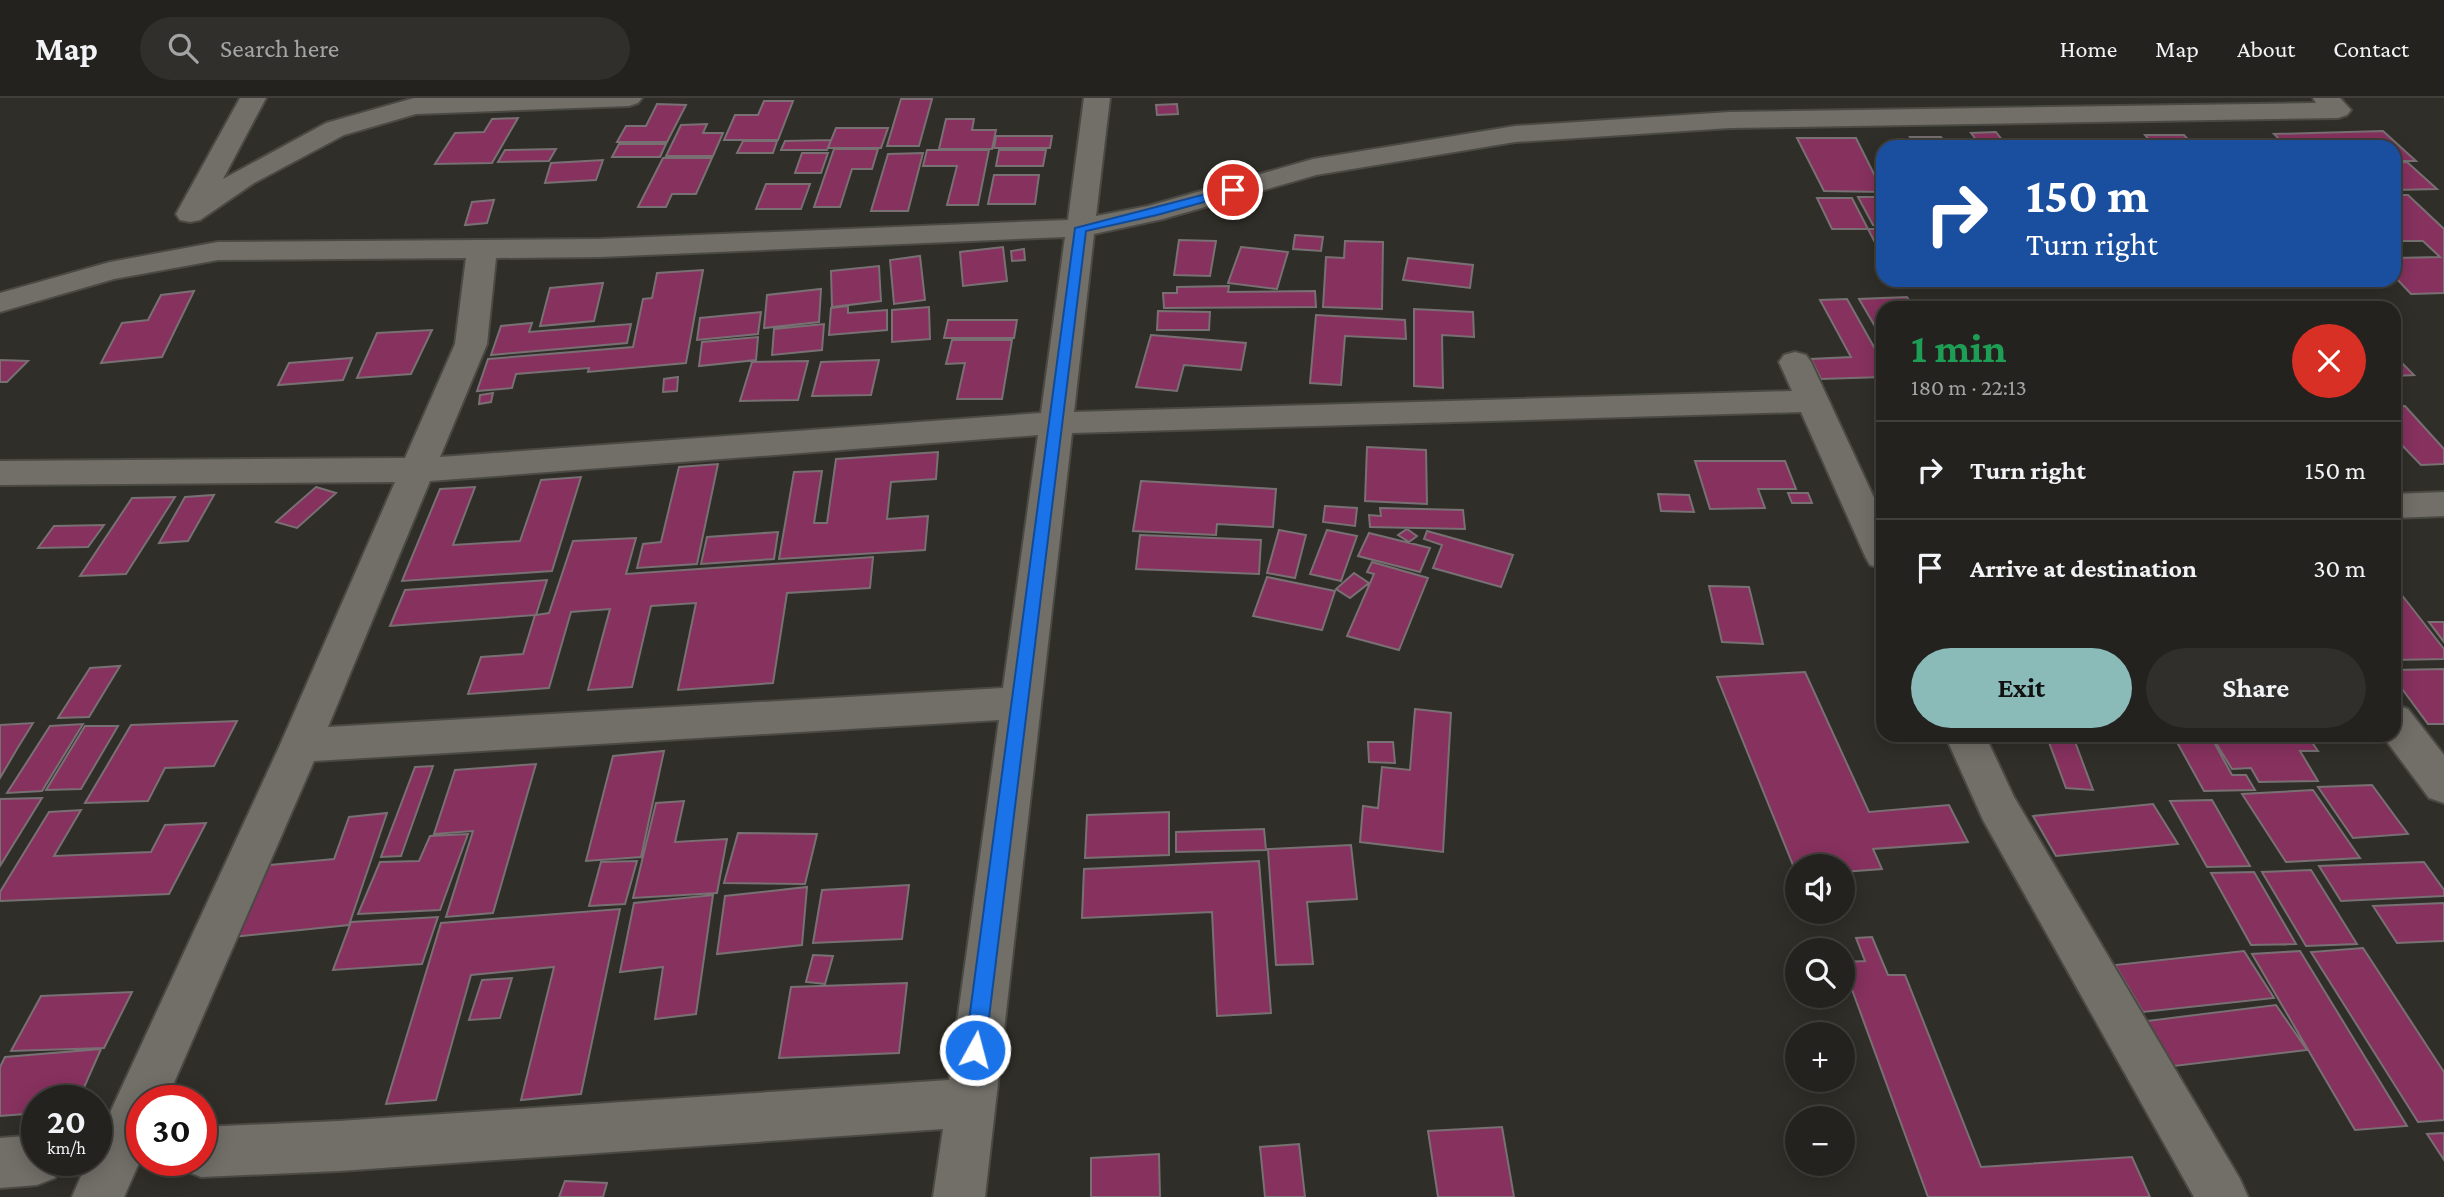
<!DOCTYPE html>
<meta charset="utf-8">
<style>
body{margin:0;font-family:"Crimson Pro",serif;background:#302f2b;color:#f1f3f6;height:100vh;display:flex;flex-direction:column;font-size:26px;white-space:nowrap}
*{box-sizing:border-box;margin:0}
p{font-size:23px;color:#a3a4a4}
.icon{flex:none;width:38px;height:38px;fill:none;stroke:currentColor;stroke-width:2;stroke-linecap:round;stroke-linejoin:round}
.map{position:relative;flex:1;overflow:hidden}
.drawer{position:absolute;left:1876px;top:203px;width:525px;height:441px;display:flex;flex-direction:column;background:#24221e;border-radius:21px;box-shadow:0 4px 18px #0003,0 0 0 2px #413f3c}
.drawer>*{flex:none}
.hud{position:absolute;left:1876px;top:42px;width:525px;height:147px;border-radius:21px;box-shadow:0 4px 18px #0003,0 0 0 2px #413f3c;background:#1a4fa0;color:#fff;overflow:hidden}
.buttons{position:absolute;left:1785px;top:756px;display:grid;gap:14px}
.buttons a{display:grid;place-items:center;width:70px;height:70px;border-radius:50%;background:#24221e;box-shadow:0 4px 18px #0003,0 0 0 2px #413f3c;font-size:35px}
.speed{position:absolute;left:21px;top:987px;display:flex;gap:14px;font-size:35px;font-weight:700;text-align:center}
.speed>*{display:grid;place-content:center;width:91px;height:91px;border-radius:50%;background:#24221e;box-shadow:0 4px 18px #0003,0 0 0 2px #413f3c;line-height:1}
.speed small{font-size:18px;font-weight:400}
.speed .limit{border:10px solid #d22;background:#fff;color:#111}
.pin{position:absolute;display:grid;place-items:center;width:60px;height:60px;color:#fff;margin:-30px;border:4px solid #fff;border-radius:50%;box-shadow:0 2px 7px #0007}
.me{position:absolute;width:77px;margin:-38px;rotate:7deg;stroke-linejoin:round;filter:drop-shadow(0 0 5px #0008)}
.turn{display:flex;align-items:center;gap:24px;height:147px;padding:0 35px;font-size:32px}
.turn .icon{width:91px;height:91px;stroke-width:2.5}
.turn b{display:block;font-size:49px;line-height:60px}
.round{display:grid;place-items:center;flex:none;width:74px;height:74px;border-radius:37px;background:#302f2b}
.summary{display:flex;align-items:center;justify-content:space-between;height:119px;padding:0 35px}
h1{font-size:42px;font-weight:700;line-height:52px;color:#1e9e55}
.action{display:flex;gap:14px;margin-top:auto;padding:14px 35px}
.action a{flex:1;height:80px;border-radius:42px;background:#8bbbb9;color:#111;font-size:28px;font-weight:700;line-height:80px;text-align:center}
.action a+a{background:#302f2b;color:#f1f3f6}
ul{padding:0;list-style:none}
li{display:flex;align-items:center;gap:21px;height:98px;padding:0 35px;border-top:2px solid #413f3c}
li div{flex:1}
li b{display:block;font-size:26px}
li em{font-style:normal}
header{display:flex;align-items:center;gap:42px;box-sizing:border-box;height:98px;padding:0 35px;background:#24221e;border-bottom:2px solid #413f3c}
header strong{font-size:33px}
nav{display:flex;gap:38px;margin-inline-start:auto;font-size:24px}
.search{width:490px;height:63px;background:#302f2b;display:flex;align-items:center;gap:18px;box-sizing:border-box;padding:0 24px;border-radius:38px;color:#a3a4a4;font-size:26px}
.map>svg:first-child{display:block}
</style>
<header>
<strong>Map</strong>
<div class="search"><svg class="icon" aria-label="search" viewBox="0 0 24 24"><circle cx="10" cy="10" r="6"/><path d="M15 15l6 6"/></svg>Search here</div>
<nav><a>Home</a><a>Map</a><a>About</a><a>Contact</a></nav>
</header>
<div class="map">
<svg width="2444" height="1099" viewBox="0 0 2444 1099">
<rect width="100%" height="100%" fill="#302e28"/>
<!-- building -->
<path fill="#87315f" stroke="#787073" stroke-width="2" d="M901,1H932L919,48H887Z
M764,3H793L778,42H724L735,17H758Z
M657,6L686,7L667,44H617L626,28H646Z
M1177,6L1178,16L1157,17L1156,7Z
M518,20L492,65L435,66L455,35L484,34L492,21Z
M946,21H974L972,32H996L992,51H939Z
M707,26L703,35H723L713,58H666L681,27Z
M836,30H888L881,50H828Z
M2383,33L2416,63H2394V49H2287L2274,36Z
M1996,34L2006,47L1981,48L1971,35Z
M2145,37H2184L2195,49H2155Z
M996,38H1052L1050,50H994Z
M1910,39H1941L1949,49H1917Z
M1797,40H1856L1883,94L1824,93Z
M831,42L827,52H781L785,43Z
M743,43H777L773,55H737Z
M619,46H666L660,59H612Z
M556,51L549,63L498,64L505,52Z
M834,51H878L872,71H852L840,109H814Z
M927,52H989L978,107H947L957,68H923Z
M999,52H1046L1043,68H996Z
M802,55H828L821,75H795Z
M923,55L908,113H871L888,56Z
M663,60H712L696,96H672L666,109H638Z
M603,62L596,82L545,85L551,65Z
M2407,64L2437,91L2394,92V65Z
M994,77H1039L1035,106H988Z
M766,86H810L801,111H756Z
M2394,97H2408L2444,131V195L2411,196L2394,178V160L2440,159L2423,143H2401L2394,136V124H2399L2394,120Z
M1858,99H1883V127H1873Z
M1817,100H1852L1868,131H1832Z
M494,102L487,125L465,127L472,104Z
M1868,131H1883V160Z
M1295,137L1323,139L1321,153L1293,151Z
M1179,142L1216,143L1210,178L1174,177Z
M1345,143L1383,144L1382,211L1323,209L1326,159L1344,160Z
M1003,149L1007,183L963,188L960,154Z
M1241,149L1288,154L1277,191L1228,185Z
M1024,151L1025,162L1012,163L1011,153Z
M920,158L925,202L894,206L890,162Z
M1408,160L1473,167L1470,190L1403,182Z
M879,168L881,203L832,209L831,173Z
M703,172L686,265L588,274L589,270L516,276L512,290L477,293L488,261L633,249L643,201L652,200L657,175Z
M603,185L594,223L540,228L550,190Z
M1229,188L1228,194L1315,193L1316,209L1164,210L1163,195H1177V189Z
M821,191L819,224L764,230L767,197Z
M194,193L162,259L101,265L122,225L148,222L161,197Z
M1907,199L1914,210H1883V242L1859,201Z
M1847,201L1883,265V279L1821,281L1811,261L1851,259L1820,202Z
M2253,202L2259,210H2215L2209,203Z
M848,208V215L887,212V232L829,237L831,210Z
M929,209L930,241L892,244V212Z
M1414,211L1473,214L1474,239L1442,237L1443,290L1414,288Z
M1158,213L1210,214L1209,232H1157Z
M761,214L758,236L697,242L700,220Z
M1316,217L1405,222L1406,241L1345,238L1341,287L1310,285Z
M948,222H1017L1014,240H944Z
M532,225L529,234L631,226L627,245L491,257L501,228Z
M824,226L822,252L772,257L774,231Z
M432,232L411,276L357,280L377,235Z
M1151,237L1246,245L1241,272L1184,267L1177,293L1136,289Z
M758,239L756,262L699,268L702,244Z
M952,242H1012L1002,301H957L965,265L946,266Z
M2394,257L2414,277L2394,278Z
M352,260L343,282L278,287L289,265Z
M0,262L28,263L7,284H0Z
M879,262L871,297L812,298L821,264Z
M808,263L798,302L740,303L752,264Z
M678,279L677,293L663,294L664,281Z
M493,295L491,304L479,306L480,297Z
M2405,308L2444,351V366L2421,367L2394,339V309Z
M1367,349L1426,352L1427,406L1365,403Z
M938,354L936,381L891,384L887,421L928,418L925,452L779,461L794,374L822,373L814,425H827L836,361Z
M1695,363H1785L1796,391H1758L1765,410L1710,411Z
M718,366L697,466L637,470L643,446L661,444L679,369Z
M581,379L552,473L402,483L440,391L475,389L453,447L520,443L541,382Z
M1141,383L1276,391L1273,429L1217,426L1216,437L1133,433Z
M316,389L336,395L297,430L276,424Z
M1788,395H1808L1812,405H1792Z
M1658,396L1689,397L1694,414L1661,413Z
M214,397L188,443L159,445L185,399Z
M175,399L126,476L80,478L132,400Z
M1325,408L1357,410L1355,428L1323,424Z
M1380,410L1463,412L1465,431L1370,429L1369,417L1381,418Z
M104,427L88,449L38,450L54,428Z
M1407,431L1417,438L1409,444L1398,437Z
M1279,432L1306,437L1295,480L1267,475Z
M1327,432L1357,438L1341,483L1310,476Z
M1427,433L1513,457L1501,489L1433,470L1442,447L1424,441Z
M778,434L774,461L701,466L707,439Z
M1369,435L1430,450L1420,474L1358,458Z
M1140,437L1261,442L1259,476L1136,471Z
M636,440L626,476L873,459L870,490L787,495L773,585L678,592L696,505L651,508L632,589L588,592L610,511L571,514L549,590L468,596L481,559L523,556L535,517L390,528L405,492L547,482L536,517L549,515L573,443Z
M1372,464L1428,480L1399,552L1347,538L1374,476L1367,474Z
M1354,475L1369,485L1350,500L1336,491Z
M1267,479L1335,493L1322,532L1253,518Z
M2394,487L2444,551V561L2394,562Z
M1709,488L1749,489L1763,546L1722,544Z
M2429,524H2444V544Z
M120,568L89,619L58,620L90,570Z
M2444,571V626H2428L2394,580V572Z
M1805,574L1869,714L1949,707L1968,744L1873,751L1882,771L1843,774V768H1797V777L1717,579Z
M1415,611L1451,615L1443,754L1360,744L1363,708L1378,710L1382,669L1410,672Z
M237,623L214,668L165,670L148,703L85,705L131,627Z
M33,625L17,651L0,680V627Z
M83,626L42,693L7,695L50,628Z
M85,628H118L81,691L46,692Z
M2173,637H2210L2232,677H2246L2255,692L2204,693Z
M2211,637H2307L2318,653H2300L2318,683L2259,684L2251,670L2232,671Z
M2047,639L2074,641L2093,692L2066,690Z
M1368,644H1393L1395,665L1369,664Z
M664,653L641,759L586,763L613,658Z
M536,666L493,815L446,819L473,733L434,736L455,672Z
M433,668L401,758L381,759L415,669Z
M2372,687L2408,736L2353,740L2318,689Z
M2313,692L2360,760L2286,764L2242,696Z
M42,700L0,768V701Z
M2212,702L2250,768L2207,769L2170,703Z
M684,703L675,744L727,741L717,795L633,800L656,705Z
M2153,706L2178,746L2056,758L2033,718Z
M81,712L54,758L151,754L165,727L206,725L169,796L0,803V794L49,714Z
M1169,714V757L1085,760L1087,717Z
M387,715L349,827L232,839L259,768L334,761L349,719Z
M1264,731L1266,752L1176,754V734Z
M738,735L817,736L805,786L724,785Z
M468,736L440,812L358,816L380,764L419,763L430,738Z
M1351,747L1357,801L1307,804L1313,866L1276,867L1268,751Z
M637,763L625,806L589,808L601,764Z
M1259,763L1271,915L1217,918L1212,814L1082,820L1084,771Z
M2424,764L2444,792V798L2341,803L2319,768Z
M2311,772L2357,846L2306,848L2262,774Z
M2254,774L2296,846L2251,847L2211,775Z
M909,787L902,841L813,845L822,792Z
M807,789L802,847L717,856L725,798Z
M713,797L696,916L655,921L663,869L620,874L634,805Z
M2444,805V843L2397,845L2373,808Z
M620,811L581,996L521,1002L554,869L471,877L436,1002L386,1006L441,825Z
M438,819L422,866L333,872L351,824Z
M1872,839L1888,877H1905L1981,1069L2132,1059L2150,1099H1928L1843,867V864L1865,863L1856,840Z
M2363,850L2444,974V1022L2418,1024L2311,854Z
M2244,853L2274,900L2143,914L2115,867Z
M2300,853L2407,1028L2355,1032L2252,856Z
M813,857L833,858L825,886L806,884Z
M512,880L500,920L469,922L482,882Z
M907,885L899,955L779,960L791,889Z
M132,894L104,950L11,953L41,898Z
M2276,907L2307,952L2174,968L2147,923Z
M101,951L78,1003H37V1015L0,1018V969L5,959Z
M1502,1029L1514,1099H1438L1428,1033Z
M2444,1035V1062L2427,1036Z
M1299,1046L1305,1099H1265L1260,1049Z
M1159,1056L1160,1099H1091V1060Z
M565,1083L607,1085L603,1099H559Z"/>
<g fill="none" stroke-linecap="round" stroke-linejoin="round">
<defs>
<path id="minor" d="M240,0H266L223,81L326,25L414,0H642L638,5L629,8L416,16L344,37L254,85L200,122L190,124L180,122L176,116Z
M1084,0H1110L1096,118L1148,108L1313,61L1515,28L1730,14L2316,5L2313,0H2340L2351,12L2347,17L2338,20L1730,30L1515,44L1316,77L1163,121L1094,136L1074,314L1792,293L1779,264L1784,257L1795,254L1806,257L1811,264L1883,419V471L1870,467L1865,458L1801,314L1072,335L985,1099H933L943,1031L339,1073L201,1079L183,1072L179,1062H201V1029L339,1023L949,982L999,622L314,663L166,1003H142V1058L124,1099H72L88,1062H96V1045L280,647L395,384L0,387V363L405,360L455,246L466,160L218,162L114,181L0,214V195L110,164L218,144L600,141L1068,122ZM1065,139L1041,315L440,359L487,246L496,160L600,159ZM1038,337L1003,590L328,629L430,383Z
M2444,394V418L2394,420V396Z
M2394,606L2408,611L2444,657V705L2429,700L2382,637H2394Z
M1945,637H1985L2014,699L2240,1081L2248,1099H2194L1983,722Z
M37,1037V1062H62L55,1080L37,1087L0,1090V1040Z"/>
</defs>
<!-- minor casing -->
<use href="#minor" stroke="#4a4943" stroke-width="4"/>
<!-- minor -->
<use href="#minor" fill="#716f68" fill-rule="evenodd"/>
</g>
<!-- route -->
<path fill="#1a73e8" stroke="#114b97" stroke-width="2" d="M1233,89L1238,92L1237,95L1157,117L1086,133L985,952L982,959L975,962L968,959L965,952L1075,130Z"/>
</svg>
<div class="buttons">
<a><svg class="icon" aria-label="sound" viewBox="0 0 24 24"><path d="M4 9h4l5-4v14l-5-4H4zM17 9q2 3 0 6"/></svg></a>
<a><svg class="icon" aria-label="search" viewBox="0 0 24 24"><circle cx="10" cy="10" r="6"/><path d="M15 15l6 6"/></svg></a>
<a>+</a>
<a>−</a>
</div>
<div class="speed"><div>20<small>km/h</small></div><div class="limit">30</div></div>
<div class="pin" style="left:1233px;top:92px;background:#d93025"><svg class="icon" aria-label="arrive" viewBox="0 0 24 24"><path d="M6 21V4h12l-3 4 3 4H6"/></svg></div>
<svg class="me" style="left:975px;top:952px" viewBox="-20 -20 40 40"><circle r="17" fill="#1a73e8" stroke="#fff" stroke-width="3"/><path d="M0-11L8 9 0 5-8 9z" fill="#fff"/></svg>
<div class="hud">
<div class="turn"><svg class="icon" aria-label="right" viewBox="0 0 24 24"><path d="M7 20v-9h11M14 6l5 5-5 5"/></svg><div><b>150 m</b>Turn right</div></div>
</div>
<section class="drawer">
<div class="summary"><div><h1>1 min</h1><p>180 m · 22:13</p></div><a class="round" style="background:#d93025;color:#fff"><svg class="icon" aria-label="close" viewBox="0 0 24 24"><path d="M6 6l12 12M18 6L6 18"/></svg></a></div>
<ul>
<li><svg class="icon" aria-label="right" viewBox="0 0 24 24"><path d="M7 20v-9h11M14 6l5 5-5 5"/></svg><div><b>Turn right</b></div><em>150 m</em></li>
<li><svg class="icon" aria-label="arrive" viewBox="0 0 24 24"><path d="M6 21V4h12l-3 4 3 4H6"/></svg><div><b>Arrive at destination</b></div><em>30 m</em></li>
</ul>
<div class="action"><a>Exit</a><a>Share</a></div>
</section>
</div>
